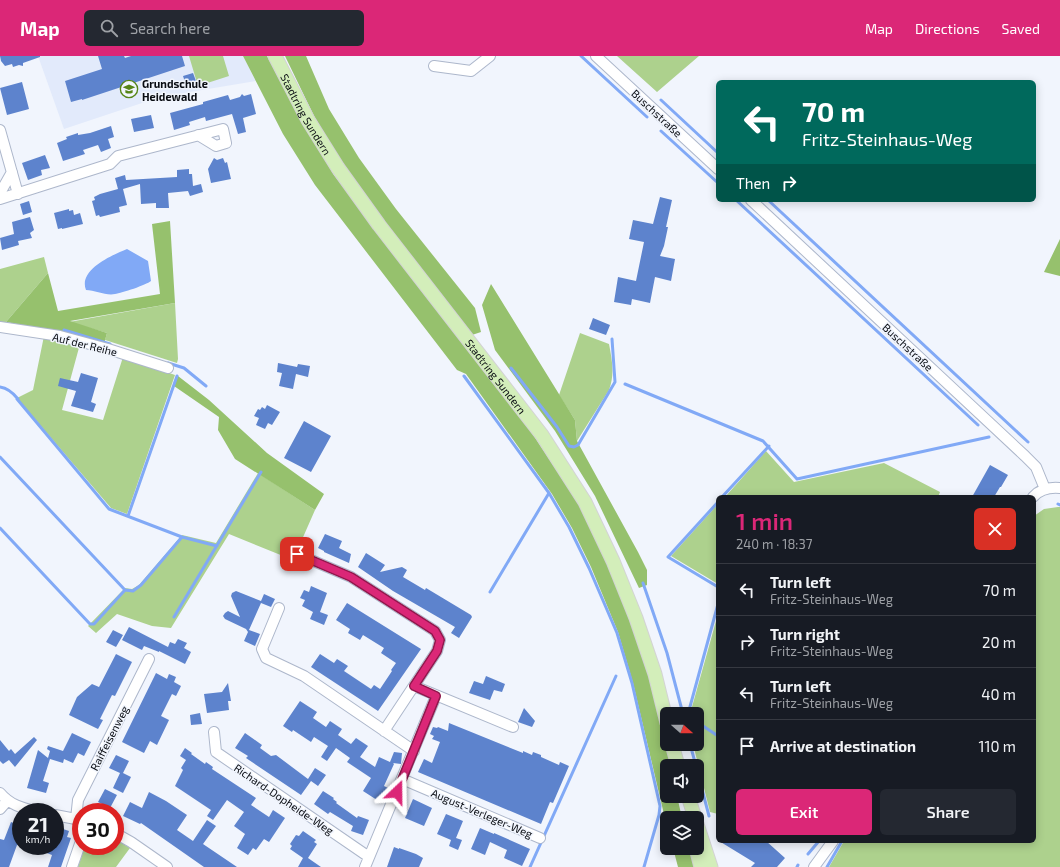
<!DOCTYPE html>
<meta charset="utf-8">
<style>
body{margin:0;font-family:"Exo 2",sans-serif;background:#242831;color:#f1f3f6;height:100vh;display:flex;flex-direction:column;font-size:15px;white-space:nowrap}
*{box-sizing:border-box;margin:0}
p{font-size:13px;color:#9ea1a6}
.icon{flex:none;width:22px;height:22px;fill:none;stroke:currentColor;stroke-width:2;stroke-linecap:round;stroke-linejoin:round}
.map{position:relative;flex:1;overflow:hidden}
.side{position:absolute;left:716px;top:439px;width:320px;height:348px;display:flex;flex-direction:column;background:#171b24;border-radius:6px;box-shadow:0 2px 10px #0003}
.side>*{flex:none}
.hud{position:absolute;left:716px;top:24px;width:320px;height:122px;border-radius:6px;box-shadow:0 2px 10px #0003;background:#00695c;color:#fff;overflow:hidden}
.needle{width:26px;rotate:111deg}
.buttons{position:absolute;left:660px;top:651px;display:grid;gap:8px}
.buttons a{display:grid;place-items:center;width:44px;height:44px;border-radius:6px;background:#171b24;box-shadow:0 2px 10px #0003;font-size:20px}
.speed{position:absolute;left:12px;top:747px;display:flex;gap:8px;font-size:20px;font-weight:700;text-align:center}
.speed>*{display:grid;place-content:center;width:52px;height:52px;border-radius:50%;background:#171b24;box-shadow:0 2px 10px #0003;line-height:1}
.speed small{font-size:10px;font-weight:400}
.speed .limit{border:6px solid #d22;background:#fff;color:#111}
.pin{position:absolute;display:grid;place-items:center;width:34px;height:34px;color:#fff;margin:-17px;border-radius:8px;box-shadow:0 2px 6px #0006}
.me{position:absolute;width:44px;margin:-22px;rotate:23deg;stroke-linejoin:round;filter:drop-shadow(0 0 3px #0008)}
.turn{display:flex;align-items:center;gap:14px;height:84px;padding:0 20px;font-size:18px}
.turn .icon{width:52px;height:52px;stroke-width:2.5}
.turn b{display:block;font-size:28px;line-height:34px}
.then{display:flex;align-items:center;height:38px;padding:0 20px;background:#0003;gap:8px;font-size:15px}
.round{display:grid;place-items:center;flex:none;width:42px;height:42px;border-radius:6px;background:#242831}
.overview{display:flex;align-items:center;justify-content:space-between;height:68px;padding:0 20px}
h1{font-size:24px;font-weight:600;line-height:30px;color:#db2777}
.action{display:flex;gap:8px;margin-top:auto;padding:8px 20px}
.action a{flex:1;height:46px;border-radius:6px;background:#db2777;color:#fff;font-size:16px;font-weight:600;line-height:46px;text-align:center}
.action a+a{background:#242831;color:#f1f3f6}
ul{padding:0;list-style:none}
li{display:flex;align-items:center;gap:12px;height:52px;padding:0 20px;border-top:1px solid #363941}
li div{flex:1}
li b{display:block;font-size:15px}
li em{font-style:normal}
header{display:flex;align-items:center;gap:24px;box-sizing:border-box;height:56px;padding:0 20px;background:#db2777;color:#fff}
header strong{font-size:19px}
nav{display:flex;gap:22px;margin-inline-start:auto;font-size:14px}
.search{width:280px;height:36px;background:#242831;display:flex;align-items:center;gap:10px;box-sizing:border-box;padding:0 14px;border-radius:6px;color:#9ea1a6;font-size:15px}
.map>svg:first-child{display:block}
</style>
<header>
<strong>Map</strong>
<div class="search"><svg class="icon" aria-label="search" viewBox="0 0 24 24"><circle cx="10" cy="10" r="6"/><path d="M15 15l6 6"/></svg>Search here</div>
<nav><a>Map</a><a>Directions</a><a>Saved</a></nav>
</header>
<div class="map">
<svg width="1060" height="811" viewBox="0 0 1060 811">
<rect width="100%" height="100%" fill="#f1f5fd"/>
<!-- built -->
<path fill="#e2eafb" d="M38,0H243L256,25L160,41L64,73Z"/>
<!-- green -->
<path fill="#add18d" d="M189,0H223L229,20L198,30Z
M617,0H699L657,36Z
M44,201L48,217L6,266H0V213Z
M175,247L178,303L177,307L105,284L107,277L69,266Z
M580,277L609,288C612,304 615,318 609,334L577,385L575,364L559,339Z
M44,280L80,288L62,354L103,364L123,301L175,319L127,458L111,452L17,342L33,334Z
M766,395L794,426L884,407L940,436L938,441H725Z
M258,417L315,454L293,504L229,478L171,572L152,570L117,558L96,577L88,570L125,532L132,533L139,529L182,479L216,487Z
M718,448V528L671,500Z
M1058,451H1060V811H829L844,785H1034V460L1044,453Z
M718,558V758L710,756L693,688H697V658H690Z
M115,783L130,792L116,811H78L85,790H115Z"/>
<!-- forest -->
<path fill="#96c16d" d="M243,0H267L303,68L334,119L532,377L577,445L608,506L631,562L649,618L671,710H667V740H677L682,762H667V771L633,627L618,576L591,511L572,472L552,438L466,318L457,314L315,129L283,78Z
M285,0H306L329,53L359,102L396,153L475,252L481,276L472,279L403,195L344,111L314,60Z
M170,165L175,247L70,265L107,277L104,288L60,276L6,266L48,217L58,255L160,238L152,168Z
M1060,183V220L1044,216Z
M491,228L575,364L577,385L638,496L647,514V529L639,532L595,440L555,375L495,294L482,249Z
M178,320L209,344L267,397L324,438L315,454L235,403L218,374L219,361L174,330Z
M673,792H689L695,811H678Z"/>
<!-- water -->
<path fill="#81a9f6" d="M127,193L148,205L151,225C146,229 122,237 115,238C106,240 95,234 86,234C78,214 112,199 127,193Z"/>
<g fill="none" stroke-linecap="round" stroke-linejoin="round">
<!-- stream -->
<path stroke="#81a9f6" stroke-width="3" d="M581,0L647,61
M661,44L718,97
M661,75L718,127
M736,144L978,369
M768,144L1028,386
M64,274L110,288
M168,307L184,312L206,330
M511,312L557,371L569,390L574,391L578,389L615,326L612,283
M464,320L549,437L569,471L589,512L617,577L632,627L660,750L659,759L644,811
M625,328L763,385L797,423L989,381
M0,331C7,332 14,338 18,343
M17,343L109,453L182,481L217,490
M0,401L125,534L133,535L141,529L182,481
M722,441L769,390
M718,446L668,501L718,531
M1058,448L1060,449
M128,460L177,320
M0,472L90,568H94L125,534
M643,527L667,597L683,658
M490,536L549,437
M174,561L261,416
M688,658L718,548
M700,668L718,680
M690,688L696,710
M697,714L709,760
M808,798L819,785
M530,811L616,620
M797,811L798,809
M827,811L842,785"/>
</g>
<!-- building -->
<path fill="#5d83cd" d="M0,0H40V1L23,7V10L19,9L13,11L12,8L5,10L1,5Z
M98,0H124L125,2L131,0H182L185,10L82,44V43L71,46L65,25L102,13Z
M193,17L196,25L186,29L183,20Z
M22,26L29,53L7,59L0,32Z
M242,38L244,40L251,38L256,58L243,62L246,76L238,78L232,58L206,65L205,61L189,66L190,69L174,74L170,57L203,48V46L228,39L230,44L240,41Z
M151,59L154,72L134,76L131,63Z
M111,70L114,81L108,83L111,92L101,96L98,89L83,94L85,98L63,105L57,87L67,83L66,81L78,77V79L90,77Z
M45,99L50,112L41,114L42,119L28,124L22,107Z
M214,102L217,104L223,102L225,107L227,106L231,123L211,127L208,113Z
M189,113V118H192L193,130L201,128L203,136L190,140L188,135L168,137L169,152H156V147L141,148L140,128L123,133L127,149L119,151L120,156L100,161L99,159L96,160L92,145L95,144L94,141L100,138L118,133L115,122L125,119L126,124L177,121V114Z
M660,141L672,144L666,171H668L664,190L660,200L675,203L671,225L655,221L650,247L632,243L631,249L614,246L618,221L636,225L644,186L629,183L633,164L653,168Z
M29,145L32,156L23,159L20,148Z
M69,153V155L73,154L74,159L80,157L83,168L62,173V172L58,173L54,157Z
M30,161L34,174L30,177L32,182L18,185L19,189L2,194L0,182L14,178L12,166Z
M593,262L610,269L606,279L589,273Z
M278,307L297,311L298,308L310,310L308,321L296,318L293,333L279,330L282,317L277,316Z
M81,317L98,322L91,346L96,348L93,356L71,350L76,335L58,330L60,322L78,326Z
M267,349L280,356L272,369L268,367L265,373L256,369L259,362L254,360L258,353L260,354L262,351L265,353Z
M304,365L331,380L311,416L284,402Z
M990,409L1008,419L1001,431H1000L994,441H972Z
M325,478L342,485L339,492L351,498L349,507L324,496V495L318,492Z
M366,497L385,509L380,516L402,511L407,514L403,521L425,534L426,532L471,559L472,561L459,582L451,577L455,571L393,535L358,511Z
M311,530L327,537L320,556L328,559L324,569L310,563L313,556L302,550L305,544L300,542L304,534L309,536Z
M236,535L261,545L264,538L275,543L271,551L261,547L249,574L260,578L255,590L244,585L248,576L246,573L225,563L223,560L225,557L228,555L240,561L231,540L232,537Z
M347,547L421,593L378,655L311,611L320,598L334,607L337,603L348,610L344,615L371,633L374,629L380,633L392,615L391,614L396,607L381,597L384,592L363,579L360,584L348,577L350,573L336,564Z
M129,571L168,591L170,586L175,588L178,583L187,587L184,592L191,596L185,608L159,595V596L144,590L142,594L122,584Z
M113,574L123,579L116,591L106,586Z
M116,598L132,606L115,640L112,639L100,663L103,664L98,673L69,659L77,641L92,628L99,631Z
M156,617L167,623L169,618L176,621L174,626L181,630L176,640L172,638L161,660L169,664L157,689L150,685L144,697L122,686Z
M486,620L505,628L502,636L494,634L490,644L469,637L474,625L483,628Z
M228,627L231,645H228L229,654L207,657L204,638L222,636Z
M300,645L317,656L313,662L326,671L330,665L342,673L338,679L351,688L356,682L368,690L360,701L375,711L379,701L390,706L394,696L402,697L401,708L393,707L394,708L384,730L388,732L383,743L379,740L377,744L363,735L371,722L347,706L350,702L336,692L327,705L321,701L328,690L314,681L311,686L293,674L292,676L283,670Z
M524,652L535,665L532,671L518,666Z
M200,657L202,668L191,669L190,659Z
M449,667L523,697V695L532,699L533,696L541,699V701L559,709L560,706L569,710L553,747L550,746L541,768L418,716L424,703L432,707L440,686L432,683L434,680L430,678L433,671L437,672L438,671L448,675Z
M72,677L91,686L84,700L78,697L73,707L64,703L63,707L50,703L43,725L49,727L46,737L27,732L38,694L48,702L50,695L47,693L48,690L63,695Z
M245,677L262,689L260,692L271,700L276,699L308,723L315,712L326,719L318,730L311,725L301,739L246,702L248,700L235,692Z
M34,681L37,684L15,711L9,704L3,708L0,705V684L9,695L11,693L15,698Z
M185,692L192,697L191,698L205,708L206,706L213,711L212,713L256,742L251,749L269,761L273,754L285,762L269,786L264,783L256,794L253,792L248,799L237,792L245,778L234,770L244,756L227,744L213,764L207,760L211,754L175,730L183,714L181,712L186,704L180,700Z
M116,699L129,705L123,717L131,721L123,737L113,732L120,717L109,712Z
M105,733L117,739L110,752L98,746Z
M323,735L334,742L333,743L337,746L336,747L357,762L358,760L369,764L363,779L351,775L353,770L330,756L328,758L314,748Z
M149,736L166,745L187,759L177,774L193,785L207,764L216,770L203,788L237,811H204L141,767L140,768L123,760L130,746L142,752Z
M413,743L432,752L424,770L405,762Z
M446,758L463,765L456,782L462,784L458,794L449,790L451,784L437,778Z
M11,766L21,770V790L17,789L9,811H0V783L4,784Z
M57,771L69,775L67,781L71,782L61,811H48L52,799L31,791V790H55V779Z
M480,772L494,778V777L530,793L522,810L504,802L507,794L490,786L485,799L471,793Z
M303,775L316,784L314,786L317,788L308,802L321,811H298L303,802L290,793L292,790L290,788L296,779L299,780Z
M719,785H766L785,802L777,811H751L755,807Z
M394,791L399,793V792L416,798L423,802L419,811H387Z"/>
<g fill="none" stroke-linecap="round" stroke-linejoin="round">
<defs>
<path id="minor" d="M596,0L718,113
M434,10L471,15L490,0
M0,74L18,138
M0,137L12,116
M0,143L110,108L118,100L223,73L226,87L216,90L198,79
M751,144L1025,400L1036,411L1045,433
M0,271L60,280L108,293L168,312
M1033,441C1040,433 1049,431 1060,432
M297,498L351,521L435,575L440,584L437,595L384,675
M279,552L262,593L266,602L304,620L414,695
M414,630L513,671
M214,676L216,696L369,801
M402,723L540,782
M0,737C10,749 22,752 37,756
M0,753L7,745
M55,759L81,764
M76,763L78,744L149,603
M115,777L131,786L167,811
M72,811L81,785
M365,811L436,640
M814,811L833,785"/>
<g id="major">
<path id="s1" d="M275,0L308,64L338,112L379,169L542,379L585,446L613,505L636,562L655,618L667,667"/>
<path d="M672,688L678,710"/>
<path d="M688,740L695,762"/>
<path d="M697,768L711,811"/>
<path d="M696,792L701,811"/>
</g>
</defs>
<!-- minor casing -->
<use href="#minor" stroke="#adb7cb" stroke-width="12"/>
<!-- major casing -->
<use href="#major" stroke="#d3d3d4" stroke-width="15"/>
<!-- minor -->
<use href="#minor" stroke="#fff" stroke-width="10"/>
<!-- major -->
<use href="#major" stroke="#d3eeba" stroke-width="13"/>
</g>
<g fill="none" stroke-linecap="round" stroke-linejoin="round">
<defs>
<path id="route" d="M297,498L351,521L435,575L440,584L437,595L414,630L436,640L397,736"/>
</defs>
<!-- route casing -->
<use href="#route" stroke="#8e194d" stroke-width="10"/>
<!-- route -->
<use href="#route" stroke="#db2777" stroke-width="7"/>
</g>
<!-- icons -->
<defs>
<symbol id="school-ring" viewBox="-11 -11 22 22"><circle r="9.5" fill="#f1f5fd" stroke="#568516" stroke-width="1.5"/><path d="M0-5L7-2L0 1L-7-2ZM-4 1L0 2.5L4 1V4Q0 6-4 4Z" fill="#568516"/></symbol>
</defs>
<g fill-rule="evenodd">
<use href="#school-ring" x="119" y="23" width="20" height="20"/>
</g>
<g text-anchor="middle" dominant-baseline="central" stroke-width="3" stroke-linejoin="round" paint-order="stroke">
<!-- poi labels -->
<g font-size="11" font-weight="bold" fill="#090c12" stroke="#f1f5fd" text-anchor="start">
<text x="142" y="27">Grundschule<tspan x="142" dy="13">Heidewald</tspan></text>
</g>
<!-- street labels -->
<g font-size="11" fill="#090c12" stroke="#f1f5fd">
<text transform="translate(657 57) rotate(43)">Buschstraße</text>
<text stroke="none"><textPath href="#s1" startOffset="66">Stadtring Sundern</textPath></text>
<text transform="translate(85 288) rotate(14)">Auf der Reihe</text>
<text transform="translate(908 291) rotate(43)">Buschstraße</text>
<text stroke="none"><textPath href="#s1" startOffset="390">Stadtring Sundern</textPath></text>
<text transform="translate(109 682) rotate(-63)">Raiffeisenweg</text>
<text transform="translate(284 743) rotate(34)">Richard-Dopheide-Weg</text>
<text transform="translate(482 757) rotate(23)">August-Verleger-Weg</text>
</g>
</g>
</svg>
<div class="buttons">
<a><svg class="needle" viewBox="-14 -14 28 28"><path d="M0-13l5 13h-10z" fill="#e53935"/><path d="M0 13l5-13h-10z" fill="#9ea1a6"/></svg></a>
<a><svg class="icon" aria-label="sound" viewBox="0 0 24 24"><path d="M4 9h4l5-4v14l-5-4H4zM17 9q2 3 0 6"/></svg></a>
<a><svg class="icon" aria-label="layers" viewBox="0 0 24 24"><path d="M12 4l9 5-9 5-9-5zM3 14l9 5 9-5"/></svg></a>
</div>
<div class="speed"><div>21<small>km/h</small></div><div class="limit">30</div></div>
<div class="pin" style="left:297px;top:498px;background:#d93025"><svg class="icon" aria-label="arrive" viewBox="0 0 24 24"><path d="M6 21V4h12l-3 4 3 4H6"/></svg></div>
<svg class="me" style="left:397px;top:736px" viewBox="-20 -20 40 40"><path d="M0-17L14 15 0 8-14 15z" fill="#db2777" stroke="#fff" stroke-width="4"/></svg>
<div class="hud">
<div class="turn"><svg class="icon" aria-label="left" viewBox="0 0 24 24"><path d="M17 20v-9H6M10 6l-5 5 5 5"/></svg><div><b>70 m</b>Fritz-Steinhaus-Weg</div></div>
<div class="then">Then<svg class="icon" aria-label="right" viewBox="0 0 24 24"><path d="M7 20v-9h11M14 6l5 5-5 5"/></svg></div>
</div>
<section class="side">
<div class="overview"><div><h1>1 min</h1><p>240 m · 18:37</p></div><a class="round" style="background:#d93025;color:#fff"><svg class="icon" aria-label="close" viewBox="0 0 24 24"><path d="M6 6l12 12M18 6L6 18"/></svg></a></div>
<ul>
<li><svg class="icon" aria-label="left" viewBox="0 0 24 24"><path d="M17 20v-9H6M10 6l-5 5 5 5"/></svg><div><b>Turn left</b><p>Fritz-Steinhaus-Weg</p></div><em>70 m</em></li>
<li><svg class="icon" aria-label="right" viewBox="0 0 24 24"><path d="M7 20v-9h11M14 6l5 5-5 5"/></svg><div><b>Turn right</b><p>Fritz-Steinhaus-Weg</p></div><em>20 m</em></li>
<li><svg class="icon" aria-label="left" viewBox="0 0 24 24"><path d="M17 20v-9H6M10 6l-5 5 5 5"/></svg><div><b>Turn left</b><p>Fritz-Steinhaus-Weg</p></div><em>40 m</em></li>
<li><svg class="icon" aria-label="arrive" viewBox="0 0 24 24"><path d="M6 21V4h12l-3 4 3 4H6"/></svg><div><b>Arrive at destination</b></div><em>110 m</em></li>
</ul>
<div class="action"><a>Exit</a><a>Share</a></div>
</section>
</div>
